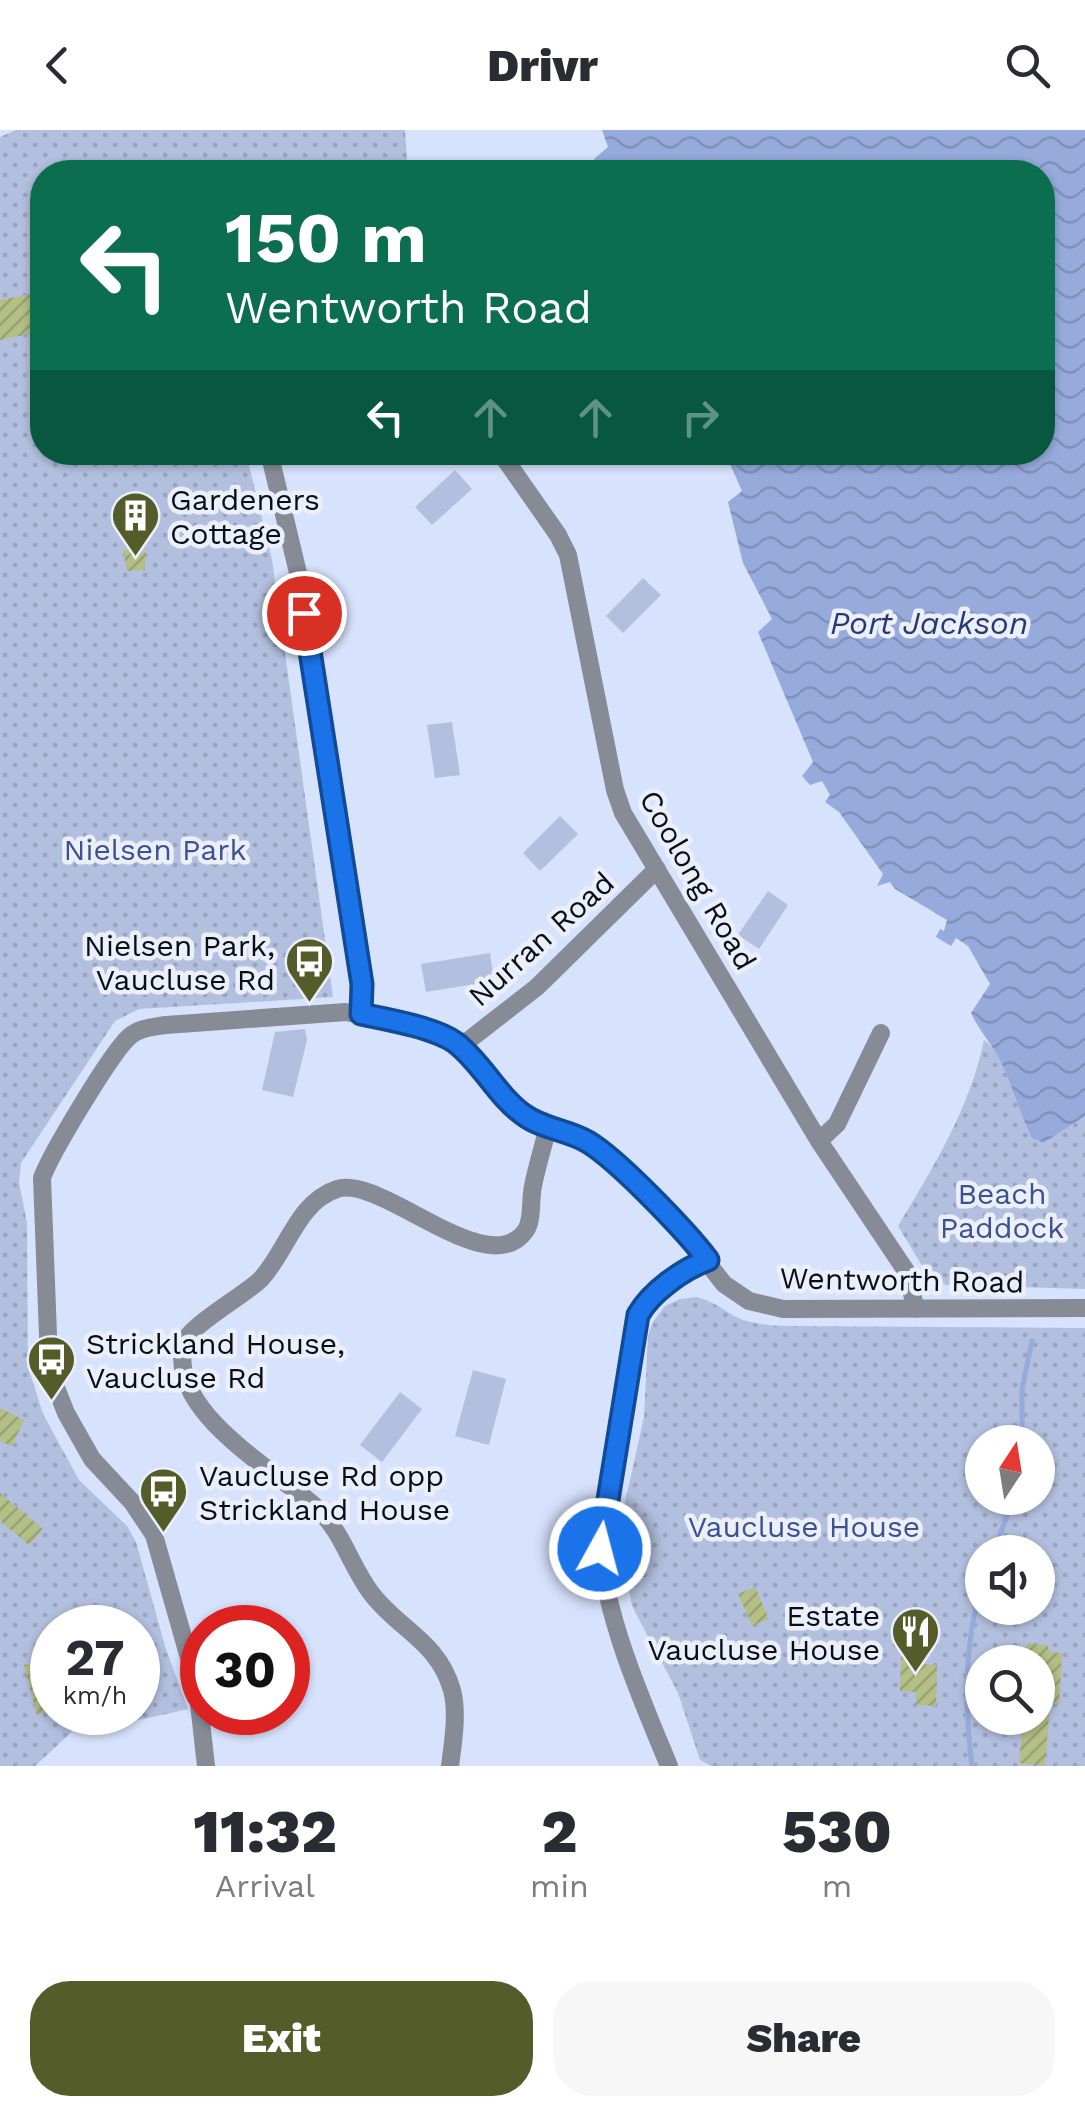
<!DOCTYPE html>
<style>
body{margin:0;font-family:"Work Sans",sans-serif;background:#f7f7f7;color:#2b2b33;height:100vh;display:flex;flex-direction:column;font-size:38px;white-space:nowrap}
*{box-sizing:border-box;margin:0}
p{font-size:32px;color:#7c7c81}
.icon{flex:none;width:55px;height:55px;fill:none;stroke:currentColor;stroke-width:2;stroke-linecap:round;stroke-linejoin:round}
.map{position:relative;height:1636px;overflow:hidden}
.details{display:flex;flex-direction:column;background:#fff;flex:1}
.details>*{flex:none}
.hud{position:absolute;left:30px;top:30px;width:1025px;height:305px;border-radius:40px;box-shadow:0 2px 8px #0004;background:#0b6e4f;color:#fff;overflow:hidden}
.needle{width:65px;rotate:12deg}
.buttons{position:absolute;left:965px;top:1295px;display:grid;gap:20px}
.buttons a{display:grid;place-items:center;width:90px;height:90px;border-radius:50%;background:#fff;box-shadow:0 2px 8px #0004;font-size:50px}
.speed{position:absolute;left:30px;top:1475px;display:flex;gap:20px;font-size:50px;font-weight:700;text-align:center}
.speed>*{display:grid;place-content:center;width:130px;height:130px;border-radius:50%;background:#fff;box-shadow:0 2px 8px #0004;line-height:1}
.speed small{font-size:25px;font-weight:400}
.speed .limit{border:15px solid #d22;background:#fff;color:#111}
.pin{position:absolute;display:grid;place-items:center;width:85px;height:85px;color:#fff;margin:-42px;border:5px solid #fff;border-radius:50%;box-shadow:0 2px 10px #0007}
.me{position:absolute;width:110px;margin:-55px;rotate:7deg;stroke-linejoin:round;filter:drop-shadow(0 0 8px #0008)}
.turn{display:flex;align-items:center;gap:35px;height:210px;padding:0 30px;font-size:45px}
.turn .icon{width:130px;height:130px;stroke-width:2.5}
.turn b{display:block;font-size:70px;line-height:85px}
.lanes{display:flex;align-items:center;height:95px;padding:0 30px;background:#0003;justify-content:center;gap:50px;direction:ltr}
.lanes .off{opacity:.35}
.eta{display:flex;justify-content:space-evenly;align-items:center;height:170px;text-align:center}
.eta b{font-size:60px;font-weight:800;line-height:70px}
.button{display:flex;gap:20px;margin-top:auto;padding:20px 30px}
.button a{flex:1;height:115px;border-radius:40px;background:#545c2a;color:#fff;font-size:40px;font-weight:800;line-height:115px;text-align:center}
.button a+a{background:#f7f7f7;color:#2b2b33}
header{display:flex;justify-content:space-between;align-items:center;height:130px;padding:0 30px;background:#fff;font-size:45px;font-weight:800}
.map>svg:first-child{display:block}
</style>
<header><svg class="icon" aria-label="back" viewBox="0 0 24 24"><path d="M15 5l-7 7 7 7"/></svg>Drivr<svg class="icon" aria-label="search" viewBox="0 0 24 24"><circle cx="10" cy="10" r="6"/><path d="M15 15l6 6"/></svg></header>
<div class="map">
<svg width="1085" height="1636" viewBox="0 0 1085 1636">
<defs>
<pattern id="park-dots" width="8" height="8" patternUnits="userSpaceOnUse" patternTransform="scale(2.5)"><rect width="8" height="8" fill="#b2bfde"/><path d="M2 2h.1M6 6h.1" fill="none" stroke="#98a3be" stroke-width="1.8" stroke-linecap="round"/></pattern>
<pattern id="water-waves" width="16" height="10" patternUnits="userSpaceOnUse" patternTransform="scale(2.5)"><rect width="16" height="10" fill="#96aadc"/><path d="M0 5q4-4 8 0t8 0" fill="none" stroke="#8091bc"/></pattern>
<pattern id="building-hatch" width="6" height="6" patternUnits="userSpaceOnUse" patternTransform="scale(2.5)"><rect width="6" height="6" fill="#b4bf86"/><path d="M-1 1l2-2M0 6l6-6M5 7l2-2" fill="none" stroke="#99a373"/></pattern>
</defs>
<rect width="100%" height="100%" fill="#d7e2fd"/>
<!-- park -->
<path fill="url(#park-dots)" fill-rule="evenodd" d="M16,0H405L407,29L402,42H42V322L246,323L272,430L333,867L139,879L115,891L21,1033L19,1052L27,1093L28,1237L43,1284L79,1350L127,1396L136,1412L165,1516L188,1579L144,1589L76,1598L35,1636H0V7ZM52,1498H138V1582H52Z
M984,910C1007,925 1019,982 1033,1008L1044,1013L1085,986V1159L945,1155L921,1134L898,1096C933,1038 970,978 984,910Z
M697,1167C712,1171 721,1178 734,1186C750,1194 767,1195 784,1196L1085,1198V1636H711L700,1630L678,1563L632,1476L621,1418L622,1386L644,1287L648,1206L653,1192L665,1176L680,1169ZM982,1312H1038V1368H982ZM982,1422H1038V1478H982ZM982,1532H1038V1588H982Z"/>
<!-- pitch -->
<path fill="#b2bfde" d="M455,340L472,359L432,395L415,377Z
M643,448L661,465L623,503L606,486Z
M452,592L460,645L435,648L427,595Z
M560,686L578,704L540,741L523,723Z
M768,761L788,775L759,819L738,805Z
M490,823L494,851L426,862L421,834Z
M305,899L307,910L293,967L262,960L275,902Z
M473,1240L506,1249L489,1315L455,1306Z
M400,1262L422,1279L382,1332L360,1315Z"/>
<!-- water -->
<path fill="url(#water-waves)" d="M602,0H1085V986L1044,1013L1032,1008C1020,984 1013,957 1001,932C992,914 980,902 971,883L990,854L968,816L956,808L951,816L936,807L940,799L944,801L947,790L895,759L890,752L877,756L883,744L839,682L825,672L830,665L822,651L810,655L802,646L813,632L758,502L772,489L743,433L728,372L742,361L725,323L1042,322V42H601L594,29L608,17Z"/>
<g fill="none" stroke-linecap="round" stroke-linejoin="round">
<!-- stream -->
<path stroke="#96aadc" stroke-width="5" d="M1022,1312V1259L1032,1211
M993,1422L1014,1368
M972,1636C964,1572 964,1515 982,1453"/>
</g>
<!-- building -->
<path fill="url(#building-hatch)" d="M30,164L38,202L0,210V170Z
M135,419V423L146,422L145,440L127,441L123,420Z
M0,1278L24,1290L12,1316L0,1311Z
M0,1363L43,1399L29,1415L0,1391Z
M755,1457L769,1489L752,1496L738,1464Z
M902,1505L922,1507L921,1534L937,1535L936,1576L916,1575V1562L900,1561Z
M1029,1513L1047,1515L1050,1522L1062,1523L1059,1574H1050L1045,1636L1019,1633L1023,1588H1038V1532H1011L1012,1518L1024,1519Z
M48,1529L52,1544L45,1546L52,1580L37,1585L24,1535Z"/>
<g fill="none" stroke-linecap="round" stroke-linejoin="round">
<!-- minor -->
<path stroke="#878b96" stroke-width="18" d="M269,322L299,447L362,854L361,884
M500,322L558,405L568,425L615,660L623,683L819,1011L906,1141L916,1179
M460,917L537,857L657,739
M819,1011L837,994L881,903
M206,1636L197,1556L154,1405L132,1372L92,1329L66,1283L53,1250L49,1231L42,1048C50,1025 111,923 129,907C139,898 153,897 166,895L346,882L395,892L456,913L516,980L531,990L577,1007L600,1021L682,1100L724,1154L749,1171L783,1179L1085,1178
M450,1636C453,1613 458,1583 452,1560C438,1511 399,1500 371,1463C351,1436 343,1404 319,1380C277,1340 163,1281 185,1211C189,1197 244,1165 260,1150C287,1122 297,1072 337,1059C381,1044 489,1155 526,1100C533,1089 530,1069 533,1056C537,1036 543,1017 548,997
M669,1636C641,1568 607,1491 600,1419L638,1185C651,1162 683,1139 708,1130"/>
</g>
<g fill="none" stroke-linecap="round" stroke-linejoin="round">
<defs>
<path id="route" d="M304,483L362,854L361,884C386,889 436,898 456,913C482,933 497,966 524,985C543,999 568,1000 588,1012C618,1030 686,1101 708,1130C683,1139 651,1162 638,1185L600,1419"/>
</defs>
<!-- route casing -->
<use href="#route" stroke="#114b97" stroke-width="25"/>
<!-- route -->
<use href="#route" stroke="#1a73e8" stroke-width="18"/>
</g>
<!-- icons -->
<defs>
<symbol id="building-pin" viewBox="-11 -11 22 30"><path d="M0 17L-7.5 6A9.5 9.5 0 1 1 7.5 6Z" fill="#545c2a" stroke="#ebeffa"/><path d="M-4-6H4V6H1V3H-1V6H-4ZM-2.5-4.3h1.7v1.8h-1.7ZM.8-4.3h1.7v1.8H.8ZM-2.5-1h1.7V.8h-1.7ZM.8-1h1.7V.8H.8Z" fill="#fff"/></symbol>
<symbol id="bus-pin" viewBox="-11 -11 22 30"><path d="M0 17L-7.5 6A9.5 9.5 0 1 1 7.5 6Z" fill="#545c2a" stroke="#ebeffa"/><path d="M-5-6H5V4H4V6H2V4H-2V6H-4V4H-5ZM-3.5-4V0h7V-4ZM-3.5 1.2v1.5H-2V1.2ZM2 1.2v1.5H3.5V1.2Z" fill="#fff"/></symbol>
<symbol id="restaurant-pin" viewBox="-11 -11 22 30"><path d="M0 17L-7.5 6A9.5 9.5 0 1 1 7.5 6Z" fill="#545c2a" stroke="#ebeffa"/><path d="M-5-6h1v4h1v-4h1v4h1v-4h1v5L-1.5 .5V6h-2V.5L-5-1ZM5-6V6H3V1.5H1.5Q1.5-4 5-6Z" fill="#fff"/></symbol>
</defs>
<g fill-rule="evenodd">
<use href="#building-pin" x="108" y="358" width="55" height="75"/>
<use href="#bus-pin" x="282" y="804" width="55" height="75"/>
<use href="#bus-pin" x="24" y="1202" width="55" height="75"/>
<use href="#bus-pin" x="136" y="1334" width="55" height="75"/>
<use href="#restaurant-pin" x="888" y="1474" width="55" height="75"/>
</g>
<g text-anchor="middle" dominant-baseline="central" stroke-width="9" stroke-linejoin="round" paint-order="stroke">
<!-- poi labels -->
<g font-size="30" fill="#0a0d16" stroke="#ebeffa" text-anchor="start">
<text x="170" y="369">Gardeners<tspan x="170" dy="34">Cottage</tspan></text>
<text x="275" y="815" text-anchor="end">Nielsen Park,<tspan x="275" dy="34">Vaucluse Rd</tspan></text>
<text x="86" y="1213">Strickland House,<tspan x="86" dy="34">Vaucluse Rd</tspan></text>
<text x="199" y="1345">Vaucluse Rd opp<tspan x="199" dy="34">Strickland House</tspan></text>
<text x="880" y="1485" text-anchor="end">Estate<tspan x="880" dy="34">Vaucluse House</tspan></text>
</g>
<!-- park labels -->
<g font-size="30" fill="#3c5190" stroke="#ebeffa">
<text x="155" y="719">Nielsen Park</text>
<text x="1002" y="1063">Beach<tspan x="1002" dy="34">Paddock</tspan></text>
<text x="804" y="1396">Vaucluse House</text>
</g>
<!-- street labels -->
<g font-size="30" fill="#0a0d16" stroke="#ebeffa">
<text transform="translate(698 750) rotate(60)">Coolong Road</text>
<text transform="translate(541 809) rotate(-42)">Nurran Road</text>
<text transform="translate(902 1150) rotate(1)">Wentworth Road</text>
</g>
<!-- water labels -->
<g font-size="32" font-style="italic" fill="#263976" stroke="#ebeffa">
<text x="929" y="493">Port Jackson</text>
</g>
</g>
</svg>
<div class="buttons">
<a><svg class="needle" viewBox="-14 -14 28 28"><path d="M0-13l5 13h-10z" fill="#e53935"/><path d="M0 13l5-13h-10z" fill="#7c7c81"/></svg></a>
<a><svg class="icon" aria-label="sound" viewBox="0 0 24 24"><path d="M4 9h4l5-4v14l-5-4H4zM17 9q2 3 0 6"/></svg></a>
<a><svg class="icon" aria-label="search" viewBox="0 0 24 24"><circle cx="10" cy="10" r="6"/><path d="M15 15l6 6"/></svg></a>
</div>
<div class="speed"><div>27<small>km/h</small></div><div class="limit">30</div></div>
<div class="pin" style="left:304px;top:483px;background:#d93025"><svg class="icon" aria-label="arrive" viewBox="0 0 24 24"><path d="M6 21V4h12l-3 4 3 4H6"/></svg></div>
<svg class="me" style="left:600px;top:1419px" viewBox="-20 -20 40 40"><circle r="17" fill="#1a73e8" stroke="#fff" stroke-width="3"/><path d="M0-11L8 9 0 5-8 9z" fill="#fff"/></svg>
<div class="hud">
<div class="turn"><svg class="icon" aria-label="left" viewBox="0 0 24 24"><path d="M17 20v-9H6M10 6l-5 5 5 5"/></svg><div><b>150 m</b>Wentworth Road</div></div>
<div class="lanes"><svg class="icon" aria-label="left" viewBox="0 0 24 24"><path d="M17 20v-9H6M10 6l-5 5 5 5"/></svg><svg class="icon off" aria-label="ahead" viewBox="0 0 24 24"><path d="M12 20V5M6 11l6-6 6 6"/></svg><svg class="icon off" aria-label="ahead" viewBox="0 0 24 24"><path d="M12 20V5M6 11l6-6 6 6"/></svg><svg class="icon off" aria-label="right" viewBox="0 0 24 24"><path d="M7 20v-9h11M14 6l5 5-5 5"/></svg></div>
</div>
</div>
<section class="details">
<div class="eta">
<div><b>11:32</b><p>Arrival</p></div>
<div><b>2</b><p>min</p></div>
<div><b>530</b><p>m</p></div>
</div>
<div class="button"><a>Exit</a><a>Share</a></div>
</section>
